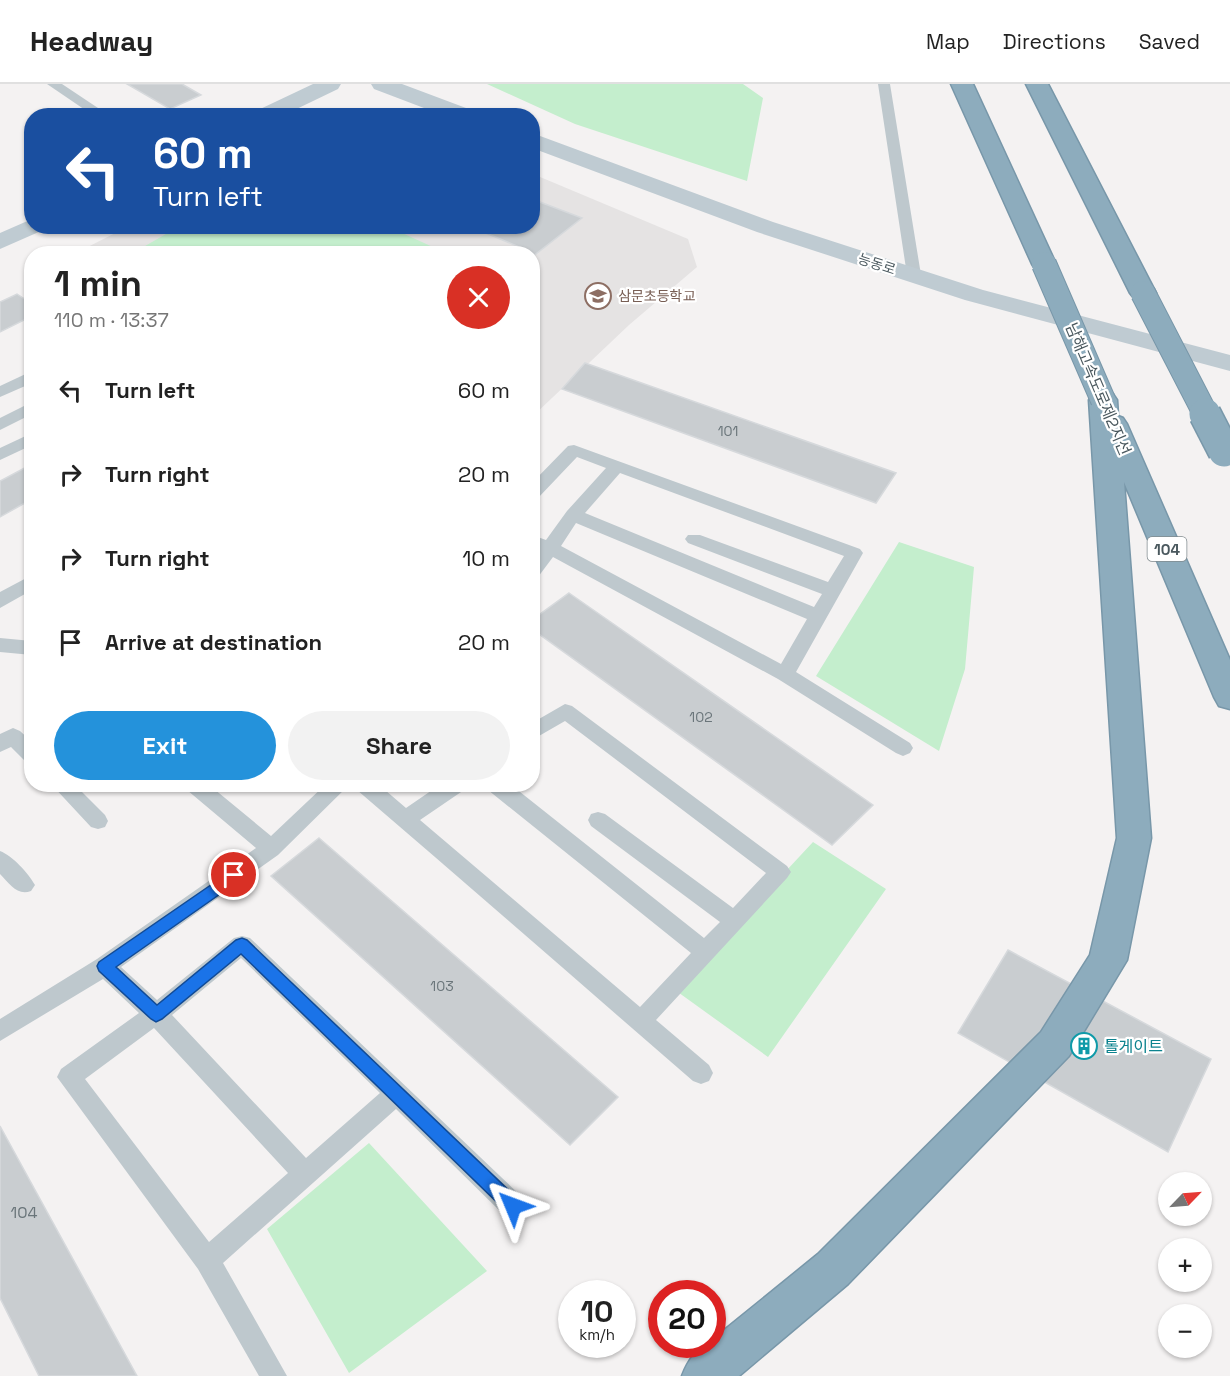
<!DOCTYPE html>
<meta charset="utf-8">
<style>
body{margin:0;font-family:"Space Grotesk","Noto Sans KR",sans-serif;background:#f2f2f2;color:#222;height:100vh;display:flex;flex-direction:column;font-size:22px;white-space:nowrap}
*{box-sizing:border-box;margin:0}
p{font-size:20px;color:#767676}
.icon{flex:none;width:33px;height:33px;fill:none;stroke:currentColor;stroke-width:2;stroke-linecap:round;stroke-linejoin:round}
.map{position:relative;flex:1;overflow:hidden}
.drawer{position:absolute;left:24px;top:162px;width:516px;height:546px;display:flex;flex-direction:column;background:#fff;border-radius:24px;box-shadow:0 2px 4px #0004}
.drawer>*{flex:none}
.hud{position:absolute;left:24px;top:24px;width:516px;height:126px;border-radius:24px;box-shadow:0 2px 4px #0004;background:#1a4fa0;color:#fff;overflow:hidden}
.needle{width:39px;rotate:65deg}
.controls{position:absolute;left:1158px;top:1088px;display:grid;gap:12px}
.controls a{display:grid;place-items:center;width:54px;height:54px;border-radius:50%;background:#fff;box-shadow:0 2px 4px #0004;font-size:30px}
.speed{position:absolute;left:558px;top:1196px;display:flex;gap:12px;font-size:30px;font-weight:700;text-align:center}
.speed>*{display:grid;place-content:center;width:78px;height:78px;border-radius:50%;background:#fff;box-shadow:0 2px 4px #0004;line-height:1}
.speed small{font-size:15px;font-weight:400}
.speed .limit{border:9px solid #d22;background:#fff;color:#111}
.pin{position:absolute;display:grid;place-items:center;width:51px;height:51px;color:#fff;margin:-26px;border:3px solid #fff;border-radius:50%;box-shadow:0 2px 6px #0007}
.me{position:absolute;width:66px;margin:-33px;rotate:314deg;stroke-linejoin:round;filter:drop-shadow(0 0 4px #0008)}
.turn{display:flex;align-items:center;gap:21px;height:126px;padding:0 30px;font-size:27px}
.turn .icon{width:78px;height:78px;stroke-width:2.5}
.turn b{display:block;font-size:42px;line-height:51px}
.round{display:grid;place-items:center;flex:none;width:63px;height:63px;border-radius:32px;background:#f2f2f2}
.overview{display:flex;align-items:center;justify-content:space-between;height:102px;padding:0 30px}
h1{font-size:36px;font-weight:700;line-height:45px}
.button{display:flex;gap:12px;margin-top:auto;padding:12px 30px}
.button a{flex:1;height:69px;border-radius:36px;background:#2492db;color:#fff;font-size:24px;font-weight:700;line-height:69px;text-align:center}
.button a+a{background:#f2f2f2;color:#222}
ul{padding:0;list-style:none}
li{display:flex;align-items:center;gap:18px;height:84px;padding:0 30px}
li div{flex:1}
li b{display:block;font-size:22px}
li em{font-style:normal}
header{display:flex;align-items:center;gap:36px;box-sizing:border-box;height:84px;padding:0 30px;background:#fff;border-bottom:2px solid #e0e0e0}
header strong{font-size:28px}
nav{display:flex;gap:33px;margin-inline-start:auto;font-size:21px}
.map>svg:first-child{display:block}
</style>
<header>
<strong>Headway</strong>
<nav><a>Map</a><a>Directions</a><a>Saved</a></nav>
</header>
<div class="map">
<svg width="1230" height="1292" viewBox="0 0 1230 1292">
<rect width="100%" height="100%" fill="#f4f2f2"/>
<!-- education -->
<path fill="#e5e3e3" d="M533,90L688,155L697,183L629,241L533,332L532,170H74L127,143L532,142Z"/>
<!-- green -->
<path fill="#c4eecd" d="M487,0H743L763,14L747,97L575,40Z
M178,143H389L446,169H133Z
M899,458L974,483L965,585L939,667L816,592Z
M813,758L886,805L768,973L675,906Z
M369,1059L487,1187L349,1289L267,1145Z"/>
<!-- building -->
<path fill="#c9cdd0" stroke="#d6d9dc" stroke-width="1.5" d="M127,0H182L201,11L170,25Z
M532,115L582,134L532,173V170H518L524,165L469,142H532Z
M17,210L32,220V232L0,248V218Z
M585,279L896,389L876,419L562,305Z
M32,380V415L0,433V397Z
M569,509L873,721L832,761L532,545V536Z
M319,754L618,1013L570,1061L271,792Z
M1008,866L1211,975L1168,1068L958,949Z
M0,1042L137,1292H39L0,1214Z"/>
<g fill="none" stroke-linecap="round" stroke-linejoin="round">
<defs>
<path id="highway" d="M951,0H973L1056,180L1053,185L1044,187L1035,185L1032,180Z
M1026,0H1048L1156,209L1152,214L1143,217L1134,214L1130,209Z
M1103,307L1113,310L1117,316L1118,332L1123,334L1127,340L1230,576V625L1219,622L1214,613L1124,398L1151,754L1127,876L1069,972L848,1200L739,1292H682C687,1279 697,1261 712,1260V1256L818,1170L1041,948L1090,871L1117,754L1089,316L1093,310Z"/>
</defs>
<!-- highway casing -->
<use href="#highway" stroke="#7897a9" stroke-width="3"/>
<!-- lane -->
<path fill="#bec8cd" fill-rule="evenodd" d="M47,0H62L110,32H94Z
M878,0H890L921,191L914,195L907,191Z
M32,287V299L0,313V302Z
M32,318V330L0,346V334Z
M32,349V361L0,376V364Z
M574,361L860,465L863,469L796,588L910,659L913,664L910,669L903,672L896,669L778,595L553,473L538,493L532,495V475L539,466L532,464V451L546,456L567,427L606,384L577,373L538,414L532,416V399L568,362ZM620,389L844,472L828,498L700,451H688L685,455L688,459L822,510L814,523L585,429ZM576,439L807,535L781,580L561,462Z
M32,491V506L0,524V508Z
M0,554L32,557V571L0,568Z
M565,620L572,622L787,782L791,788L787,794L656,936L709,981L713,989L709,997L701,1000L693,997C581,900 469,802 357,706L354,700H378L406,724L441,700H467L464,706L420,736L640,923L691,869L488,706L485,700H510L704,854L720,838L591,742L588,736L591,730L598,728L605,730L733,824L766,789L565,637L532,656V639Z
M13,644L20,647L32,658V679L25,677L11,663L0,668V650Z
M51,700H74L105,731L108,737L105,743L98,745L91,743Z
M184,700H208L271,752L326,700H350L278,771L121,883L157,916L234,854L242,852L250,854L522,1113L525,1122L522,1131L513,1134L504,1131L396,1025L223,1179L287,1292H259L198,1185L57,993L61,985L139,929L103,895L0,957V935L97,875L256,764L187,706ZM241,874L380,1009L306,1074L172,931ZM154,944L288,1089L209,1158L85,995Z
M0,767C13,772 28,789 35,801L31,807C17,812 10,800 0,790Z"/>
<!-- secondary -->
<path fill="#bfcbd2" fill-rule="evenodd" d="M313,0H341L338,5L282,32H253L256,27Z
M371,0H402L474,27L477,32H445L374,5Z
M532,49L773,138L983,206L1230,271V287L965,216L757,148L532,64Z
M32,135V142H45L41,147L0,165V149Z"/>
<!-- highway -->
<use href="#highway" fill="#8dacbd" fill-rule="evenodd"/>
<defs>
<path id="highway-bridge-far1" d="M1044,180L1103,316
M1143,209L1206,331"/>
<path id="highway-bridge" d="M1205,330L1224,367"/>
</defs>
<!-- highway-bridge-far1 casing -->
<use href="#highway-bridge-far1" stroke="#7897a9" stroke-width="26" stroke-linecap="butt"/>
<!-- highway-bridge casing -->
<use href="#highway-bridge" stroke="#7897a9" stroke-width="34" stroke-linecap="butt"/>
<!-- highway-bridge-far1 -->
<use href="#highway-bridge-far1" stroke="#8dacbd" stroke-width="24"/>
<!-- highway-bridge -->
<use href="#highway-bridge" stroke="#8dacbd" stroke-width="31"/>
</g>
<!-- route -->
<path fill="#1a73e8" stroke="#114b97" stroke-width="1.5" d="M234,785L240,787L242,791L240,796L116,883L157,921L236,856L242,854L247,856L519,1116L521,1122L519,1128L513,1130L507,1128L241,870L162,935L156,938L151,935L99,887L97,882L99,878Z"/>
<!-- icons -->
<defs>
<symbol id="school-ring" viewBox="-11 -11 22 22"><circle r="9.5" fill="#fff" stroke="#8d6e63" stroke-width="1.5"/><path d="M0-5L7-2L0 1L-7-2ZM-4 1L0 2.5L4 1V4Q0 6-4 4Z" fill="#8d6e63"/></symbol>
<symbol id="building-ring" viewBox="-11 -11 22 22"><circle r="9.5" fill="#fff" stroke="#0f9aa8" stroke-width="1.5"/><path d="M-4-6H4V6H1V3H-1V6H-4ZM-2.5-4.3h1.7v1.8h-1.7ZM.8-4.3h1.7v1.8H.8ZM-2.5-1h1.7V.8h-1.7ZM.8-1h1.7V.8H.8Z" fill="#0f9aa8"/></symbol>
</defs>
<g fill-rule="evenodd">
<use href="#school-ring" x="583" y="197" width="30" height="30"/>
<use href="#building-ring" x="1069" y="947" width="30" height="30"/>
</g>
<g text-anchor="middle" dominant-baseline="central" stroke-width="4.5" stroke-linejoin="round" paint-order="stroke">
<!-- far-street labels -->
<g font-size="14" fill="#4a585e" stroke="#fff">
<text transform="translate(877 180) rotate(18)">능동로</text>
</g>
<!-- far-education labels -->
<g font-size="14" fill="#785e54" stroke="#fff" text-anchor="start">
<text x="618" y="212">삼문초등학교</text>
</g>
<!-- number labels -->
<g font-size="14" fill="#6a757a">
<text x="728" y="347">101</text>
<text x="701" y="633">102</text>
<text x="442" y="902">103</text>
</g>
<!-- shield labels -->
<rect fill="#fff" stroke="#808a8e" stroke-width="1.5" x="1147.5" y="453" width="39" height="24" rx="4.5"/>
<g font-size="15" font-weight="bold" fill="#4a585e">
<text x="1167" y="465">104</text>
</g>
<!-- street labels -->
<g font-size="16" fill="#4a585e" stroke="#fff">
<text transform="translate(1098 305) rotate(67)">남해고속도로제2지선</text>
</g>
<!-- culture labels -->
<g font-size="16" fill="#0d838f" stroke="#fff" text-anchor="start">
<text x="1104" y="962">톨게이트</text>
</g>
<!-- near-number labels -->
<g font-size="16" fill="#6a757a">
<text x="24" y="1128">104</text>
</g>
</g>
</svg>
<div class="controls">
<a><svg class="needle" viewBox="-14 -14 28 28"><path d="M0-13l5 13h-10z" fill="#e53935"/><path d="M0 13l5-13h-10z" fill="#767676"/></svg></a>
<a>+</a>
<a>−</a>
</div>
<div class="speed"><div>10<small>km/h</small></div><div class="limit">20</div></div>
<div class="pin" style="left:234px;top:791px;background:#d93025"><svg class="icon" aria-label="arrive" viewBox="0 0 24 24"><path d="M6 21V4h12l-3 4 3 4H6"/></svg></div>
<svg class="me" style="left:513px;top:1122px" viewBox="-20 -20 40 40"><path d="M0-17L14 15 0 8-14 15z" fill="#1a73e8" stroke="#fff" stroke-width="4"/></svg>
<div class="hud">
<div class="turn"><svg class="icon" aria-label="left" viewBox="0 0 24 24"><path d="M17 20v-9H6M10 6l-5 5 5 5"/></svg><div><b>60 m</b>Turn left</div></div>
</div>
<section class="drawer">
<div class="overview"><div><h1>1 min</h1><p>110 m · 13:37</p></div><a class="round" style="background:#d93025;color:#fff"><svg class="icon" aria-label="close" viewBox="0 0 24 24"><path d="M6 6l12 12M18 6L6 18"/></svg></a></div>
<ul>
<li><svg class="icon" aria-label="left" viewBox="0 0 24 24"><path d="M17 20v-9H6M10 6l-5 5 5 5"/></svg><div><b>Turn left</b></div><em>60 m</em></li>
<li><svg class="icon" aria-label="right" viewBox="0 0 24 24"><path d="M7 20v-9h11M14 6l5 5-5 5"/></svg><div><b>Turn right</b></div><em>20 m</em></li>
<li><svg class="icon" aria-label="right" viewBox="0 0 24 24"><path d="M7 20v-9h11M14 6l5 5-5 5"/></svg><div><b>Turn right</b></div><em>10 m</em></li>
<li><svg class="icon" aria-label="arrive" viewBox="0 0 24 24"><path d="M6 21V4h12l-3 4 3 4H6"/></svg><div><b>Arrive at destination</b></div><em>20 m</em></li>
</ul>
<div class="button"><a>Exit</a><a>Share</a></div>
</section>
</div>
